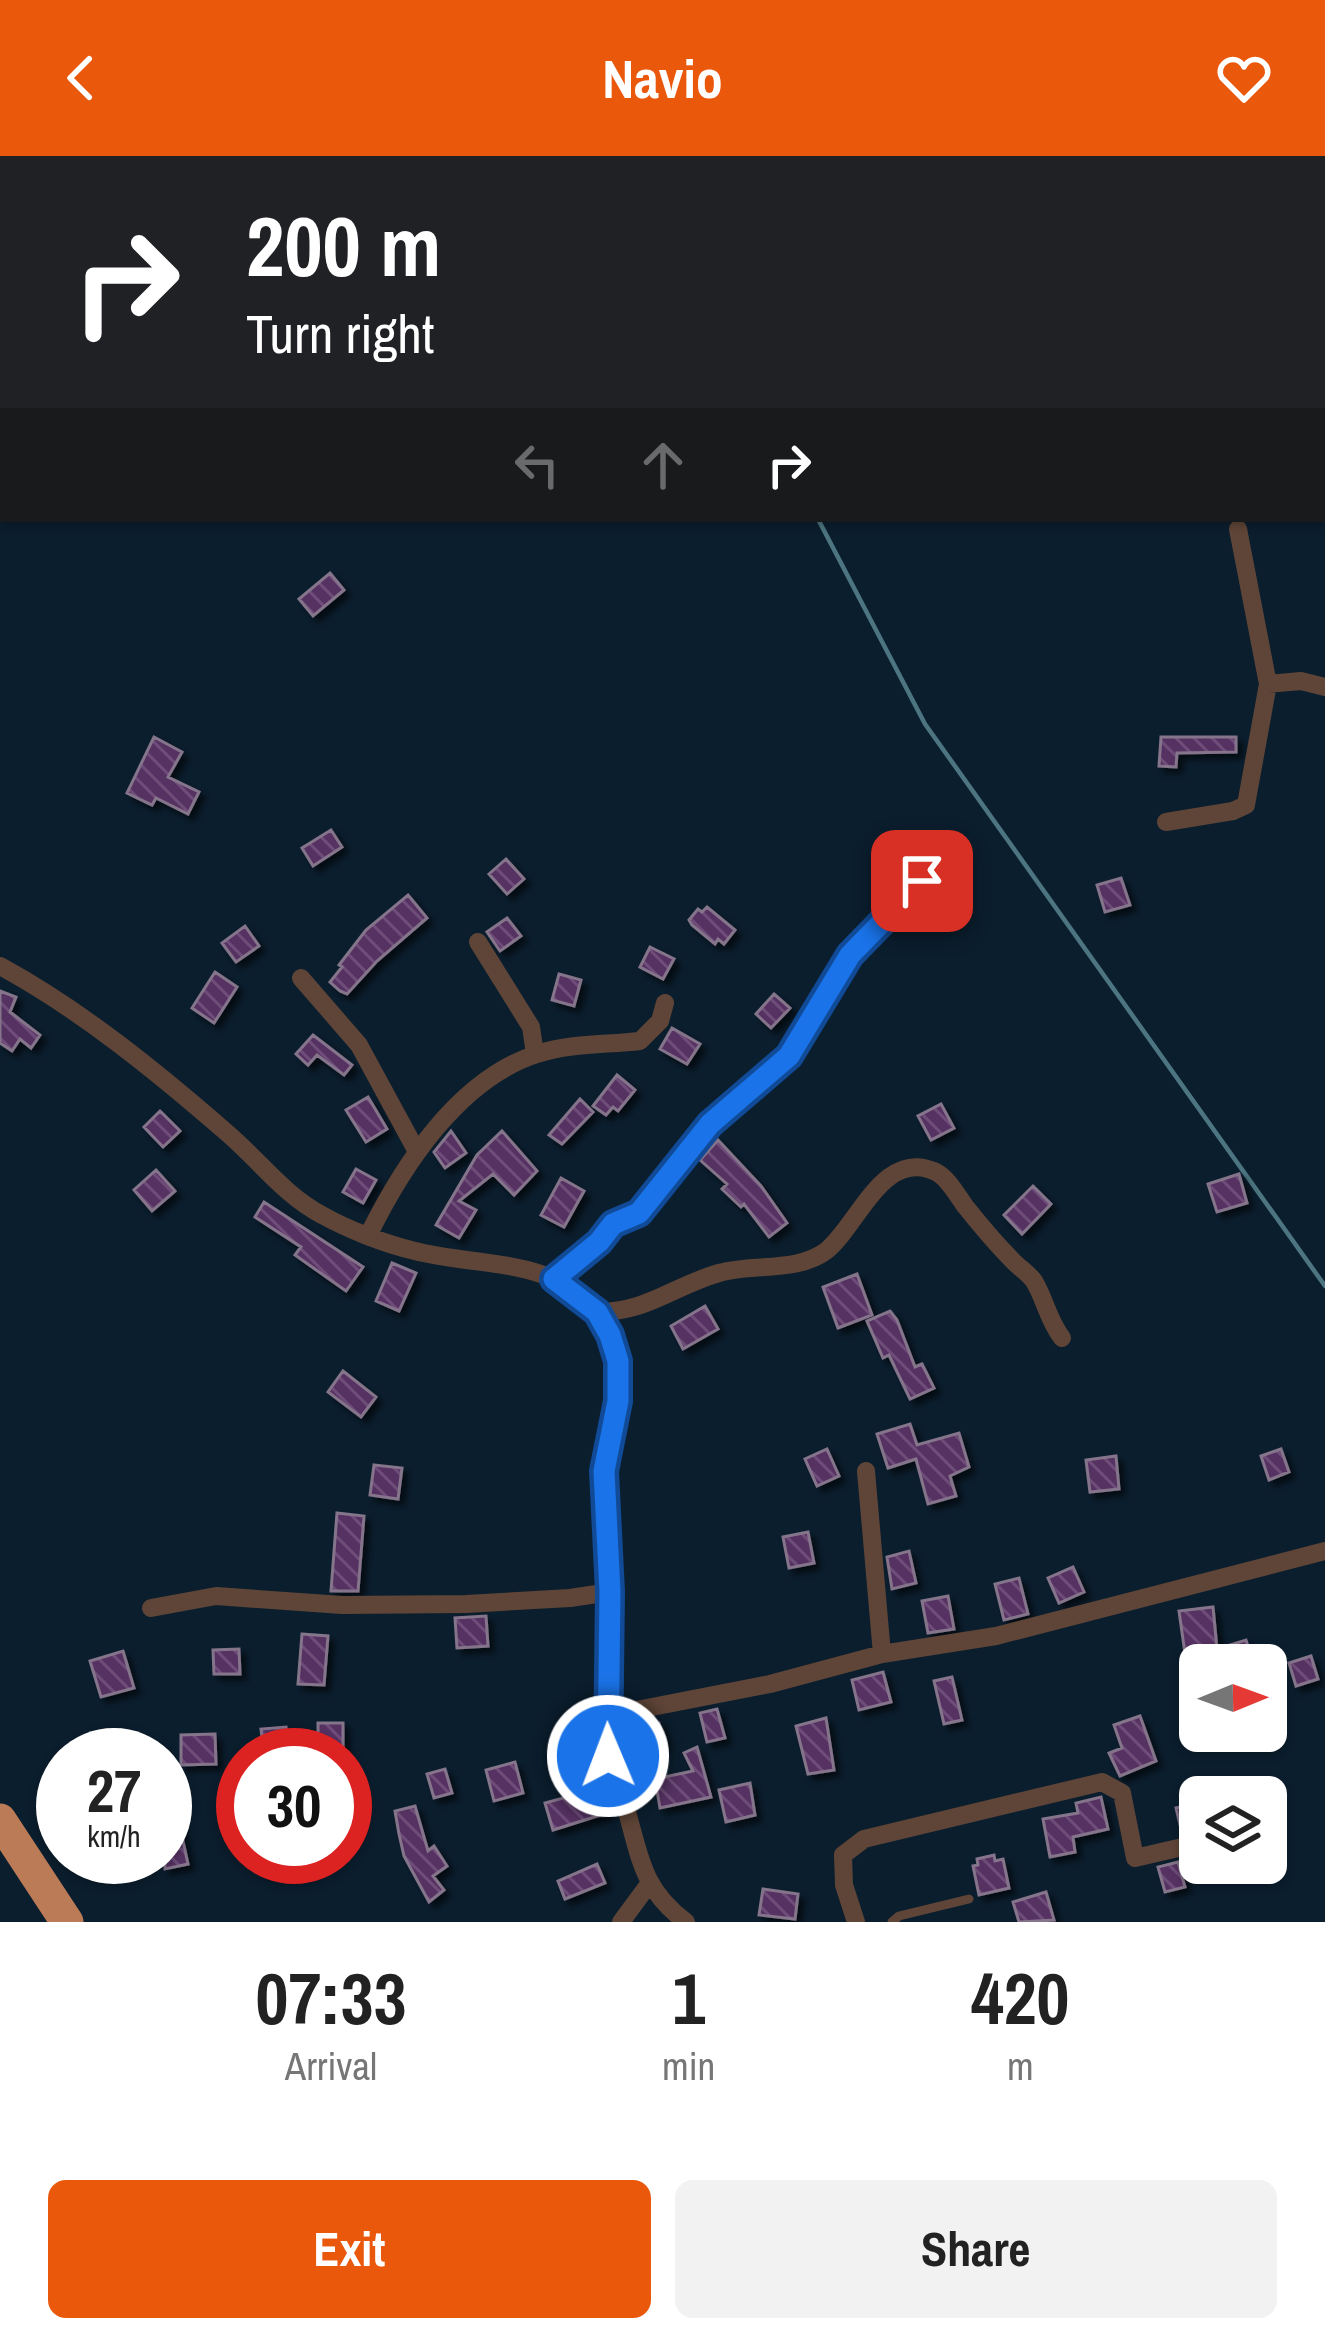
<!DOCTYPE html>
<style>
body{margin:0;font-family:"Archivo Narrow",sans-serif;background:#f2f2f2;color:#222;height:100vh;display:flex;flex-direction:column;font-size:45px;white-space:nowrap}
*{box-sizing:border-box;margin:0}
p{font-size:39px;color:#767676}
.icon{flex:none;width:66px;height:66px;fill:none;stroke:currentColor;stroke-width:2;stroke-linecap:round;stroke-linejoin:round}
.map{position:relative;height:1766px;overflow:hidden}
.panel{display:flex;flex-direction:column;background:#fff;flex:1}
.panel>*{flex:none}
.banner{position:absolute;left:0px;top:0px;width:1326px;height:366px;box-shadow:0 3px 9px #0004;background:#202124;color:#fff;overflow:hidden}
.needle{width:78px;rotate:89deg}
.controls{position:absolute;left:1179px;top:1488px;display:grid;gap:24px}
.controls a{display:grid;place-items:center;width:108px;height:108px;border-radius:18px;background:#fff;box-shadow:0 3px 9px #0004;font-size:60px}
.speed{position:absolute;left:36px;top:1572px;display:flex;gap:24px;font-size:60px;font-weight:700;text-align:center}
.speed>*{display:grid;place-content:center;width:156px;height:156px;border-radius:50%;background:#fff;box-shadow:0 3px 9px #0004;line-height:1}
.speed small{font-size:30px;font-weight:400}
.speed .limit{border:18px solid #d22;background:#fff;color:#111}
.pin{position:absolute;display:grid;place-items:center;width:102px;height:102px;color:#fff;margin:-51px;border-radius:24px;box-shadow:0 6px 18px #0006}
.me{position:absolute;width:132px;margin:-66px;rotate:359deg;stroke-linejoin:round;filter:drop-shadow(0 0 9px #0008)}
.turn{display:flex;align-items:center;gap:42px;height:252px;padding:0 48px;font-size:54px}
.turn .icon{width:156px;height:156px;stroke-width:2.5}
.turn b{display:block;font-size:84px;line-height:102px}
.lanes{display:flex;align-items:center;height:114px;padding:0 48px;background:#0003;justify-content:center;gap:60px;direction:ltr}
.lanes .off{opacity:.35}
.eta{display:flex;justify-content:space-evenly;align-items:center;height:204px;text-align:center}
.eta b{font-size:72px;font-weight:800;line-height:84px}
.cta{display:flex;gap:24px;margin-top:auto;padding:24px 48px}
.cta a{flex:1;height:138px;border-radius:18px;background:#ea580c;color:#fff;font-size:48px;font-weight:800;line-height:138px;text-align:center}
.cta a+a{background:#f2f2f2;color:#222}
header{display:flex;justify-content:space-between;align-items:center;height:156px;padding:0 48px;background:#ea580c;color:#fff;font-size:54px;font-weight:800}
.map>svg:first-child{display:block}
</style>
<header><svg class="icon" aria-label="back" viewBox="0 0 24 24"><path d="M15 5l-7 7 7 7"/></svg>Navio<svg class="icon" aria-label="heart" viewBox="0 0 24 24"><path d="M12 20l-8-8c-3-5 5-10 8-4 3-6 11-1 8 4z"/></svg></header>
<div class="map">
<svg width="1325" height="1766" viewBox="0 0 1325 1766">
<defs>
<pattern id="building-back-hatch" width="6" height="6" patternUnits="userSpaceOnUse" patternTransform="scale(3)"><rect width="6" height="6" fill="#573063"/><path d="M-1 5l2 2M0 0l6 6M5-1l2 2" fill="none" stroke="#6e4d79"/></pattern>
<filter id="shadow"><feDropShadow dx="5.5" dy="5.5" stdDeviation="3" flood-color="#0009"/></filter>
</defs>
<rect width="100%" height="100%" fill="#0b1e2e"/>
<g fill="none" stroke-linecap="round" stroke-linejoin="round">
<!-- stream -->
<path stroke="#4c7581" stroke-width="4.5" d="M500,0L504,3
M818,363L925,568L1325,1130"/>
</g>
<!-- building -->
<path fill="url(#building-back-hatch)" stroke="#85748b" stroke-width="3" filter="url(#shadow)" d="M330,417L344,434L313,460L299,443Z
M154,581L182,596L168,621L199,636L188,658L156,642L152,649L127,637Z
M1161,581H1236V596L1177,597L1176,611L1159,610Z
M331,674L342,691L313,710L302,692Z
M506,703L524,723L507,738L489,718Z
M1121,722L1130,749L1105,756L1097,729Z
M408,739L427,762L377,805L347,838L340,835L330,826L342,811L339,809L366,774Z
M707,751L735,774L724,788L718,783L715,788L692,769L689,764L698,753L702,756Z
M507,762L521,780L500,795L487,776Z
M245,770L259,790L236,806L222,787Z
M650,791L674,803L663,823L640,811Z
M215,816L237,831L214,867L192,852Z
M559,818L581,824L574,850L552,844Z
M0,835L16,841L10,856L40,879L31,892L20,883L12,895L0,887Z
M774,838L790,852L771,872L756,858Z
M672,872L700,888L687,908L660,893Z
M313,879L352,909L344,919L317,899L308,909L296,898Z
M617,919L635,934L618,955L613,951L606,959L593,950Z
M368,941L387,973L366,986L346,954Z
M580,943L593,956L562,988L549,979Z
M941,948L954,972L931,984L918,960Z
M160,955L180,975L163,991L144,971Z
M451,975L466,997L445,1012L434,996Z
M502,975L537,1015L514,1039L493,1018L459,1045L476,1054L459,1082L436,1069L477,999Z
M718,984L761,1030L787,1067L769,1081L744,1048L741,1051L722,1033L727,1028L700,1004Z
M356,1013L376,1024L363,1047L343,1036Z
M156,1014L175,1035L152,1055L134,1034Z
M1239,1018L1247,1047L1217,1056L1208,1028Z
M561,1022L584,1035L564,1071L541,1059Z
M1033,1030L1051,1048L1022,1078L1004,1059Z
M264,1046L363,1111L346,1135L295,1099L301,1091L255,1061Z
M392,1107L416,1117L399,1155L376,1145Z
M857,1118L872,1159L838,1172L823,1131Z
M705,1150L718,1173L683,1193L671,1170Z
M890,1155L897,1164L915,1211L922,1208L934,1232L910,1243L889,1199L883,1202L867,1165Z
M343,1215L376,1241L361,1261L328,1236Z
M910,1268L917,1289L959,1277L969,1311L950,1320L956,1340L928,1348L916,1303L888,1312L877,1278Z
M827,1293L839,1320L817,1330L805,1303Z
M1281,1293L1289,1316L1269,1324L1261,1300Z
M1116,1300L1119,1333L1090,1336L1086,1304Z
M374,1309L402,1312L398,1343L370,1339Z
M337,1357L364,1360L358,1435H331Z
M808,1376L814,1407L789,1412L783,1381Z
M909,1395L916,1427L892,1433L887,1401Z
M1073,1411L1084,1436L1059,1447L1048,1422Z
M1019,1422L1028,1458L1004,1464L995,1428Z
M948,1440L954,1473L928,1477L922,1445Z
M1213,1451L1217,1493L1246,1484L1254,1509H1200V1517L1188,1519L1179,1455Z
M486,1460L488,1490L457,1492L455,1462Z
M302,1478L328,1480L324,1529L298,1528Z
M239,1493L240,1518H214L213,1494Z
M123,1495L134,1532L101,1541L90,1505Z
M1311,1500L1318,1523L1296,1530L1289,1507Z
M883,1516L891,1546L859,1554L852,1524Z
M952,1521L962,1564L944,1568L934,1525Z
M717,1553L725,1582L707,1586L700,1557Z
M1140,1560L1156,1605L1120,1620L1109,1597L1122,1592L1114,1569Z
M826,1562L834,1614L808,1618L796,1570Z
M318,1567H343V1599H318Z
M659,1567L664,1588L638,1595L633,1574Z
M286,1571L289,1599H264L261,1573Z
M215,1578L216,1608L181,1609V1579Z
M697,1591L711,1641L660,1652L655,1623L693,1615L684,1597Z
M515,1606L523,1637L494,1645L486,1614Z
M445,1613L452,1637L434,1642L427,1618Z
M750,1627L755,1659L726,1666L719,1634Z
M165,1630H171L188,1708L165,1713Z
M599,1632L607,1657L553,1674L545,1647Z
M1101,1641L1108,1673L1073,1681L1075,1696L1050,1701L1043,1663L1078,1657L1076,1647Z
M1200,1647V1674L1182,1677L1176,1652Z
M415,1650L428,1695L434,1690L447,1710L433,1720L444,1734L429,1746L404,1700L399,1678L395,1655Z
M994,1699L995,1705L1003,1703L1009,1732L979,1739L973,1710L978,1709L977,1703Z
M1178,1706L1185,1731L1165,1736L1158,1711Z
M597,1708L605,1727L565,1743L558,1725Z
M763,1733L798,1738L795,1763L759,1759Z
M1046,1736L1054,1764L1019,1766L1013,1746Z"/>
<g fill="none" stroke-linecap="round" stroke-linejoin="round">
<!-- lane -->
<path stroke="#5f4537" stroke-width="9" d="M892,1766L899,1760L969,1743"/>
<!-- street -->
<path stroke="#5f4537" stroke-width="18" d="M297,0H304
M851,0L856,3
M1202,0L1205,3
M927,3L929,0
M1102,3V0
M0,258L3,254
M1238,373L1268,528L1301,525L1325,531
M1166,666L1233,655L1246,649L1268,528
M478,786L531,871L535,898
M0,810C81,854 157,916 226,976C259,1004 284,1039 322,1059C349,1074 385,1088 415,1095C476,1111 557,1101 599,1158C635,1209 608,1262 604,1317C602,1355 610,1396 610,1435C610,1488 599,1545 607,1598C610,1615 620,1632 625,1649C640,1699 641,1733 686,1766
M301,822L359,889L416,994
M369,1078C403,1009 459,923 537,898C570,887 606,889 640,885L660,865L665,847
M554,1123L599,1086L613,1068L639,1057L710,968L789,900L850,799L922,725
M597,1156C648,1156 673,1130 719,1117C752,1107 796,1117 826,1095C858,1070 883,991 936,1016C948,1022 957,1039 965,1050C981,1070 996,1088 1014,1106C1020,1112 1029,1118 1034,1125C1045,1143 1048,1164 1062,1182
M866,1315L882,1498
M151,1452L216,1440L342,1449L466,1448L570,1442L610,1436
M606,1560L770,1528L882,1498L996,1480L1325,1395
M621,1766L649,1728
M856,1766L844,1729L843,1699L864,1683L1102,1626L1122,1637L1135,1702L1200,1687"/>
<!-- highway -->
<path stroke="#bc7b57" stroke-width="33" d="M0,1664L67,1766"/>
</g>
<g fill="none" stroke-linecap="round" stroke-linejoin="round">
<defs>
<path id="route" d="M608,1600L610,1436L604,1315L618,1245V1205L610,1179L597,1156L554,1123L599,1086L613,1068L639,1057L710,968L789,900L850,799L922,725"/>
</defs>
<!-- route casing -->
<use href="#route" stroke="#114b97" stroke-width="30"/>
<!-- route -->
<use href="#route" stroke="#1a73e8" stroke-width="21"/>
</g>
</svg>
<div class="controls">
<a><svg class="needle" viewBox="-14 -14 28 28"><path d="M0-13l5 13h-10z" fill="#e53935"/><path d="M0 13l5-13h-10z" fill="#767676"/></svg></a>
<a><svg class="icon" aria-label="layers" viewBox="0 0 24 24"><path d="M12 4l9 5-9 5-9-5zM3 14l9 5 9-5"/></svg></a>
</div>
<div class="speed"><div>27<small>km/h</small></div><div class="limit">30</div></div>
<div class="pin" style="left:922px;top:725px;background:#d93025"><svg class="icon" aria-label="arrive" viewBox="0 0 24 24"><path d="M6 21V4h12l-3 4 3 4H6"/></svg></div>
<svg class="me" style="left:608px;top:1600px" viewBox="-20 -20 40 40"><circle r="17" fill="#1a73e8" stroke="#fff" stroke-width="3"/><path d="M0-11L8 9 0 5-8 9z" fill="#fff"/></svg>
<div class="banner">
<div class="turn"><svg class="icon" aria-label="right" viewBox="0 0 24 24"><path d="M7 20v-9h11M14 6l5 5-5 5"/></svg><div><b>200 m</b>Turn right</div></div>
<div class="lanes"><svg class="icon off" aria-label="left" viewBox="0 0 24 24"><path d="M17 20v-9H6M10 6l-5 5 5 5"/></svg><svg class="icon off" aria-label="ahead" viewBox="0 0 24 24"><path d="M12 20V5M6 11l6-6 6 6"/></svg><svg class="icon" aria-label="right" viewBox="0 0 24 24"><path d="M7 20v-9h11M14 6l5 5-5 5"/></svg></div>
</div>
</div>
<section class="panel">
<div class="eta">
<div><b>07:33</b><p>Arrival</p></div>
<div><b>1</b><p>min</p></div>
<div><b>420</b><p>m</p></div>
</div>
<div class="cta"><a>Exit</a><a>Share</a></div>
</section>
